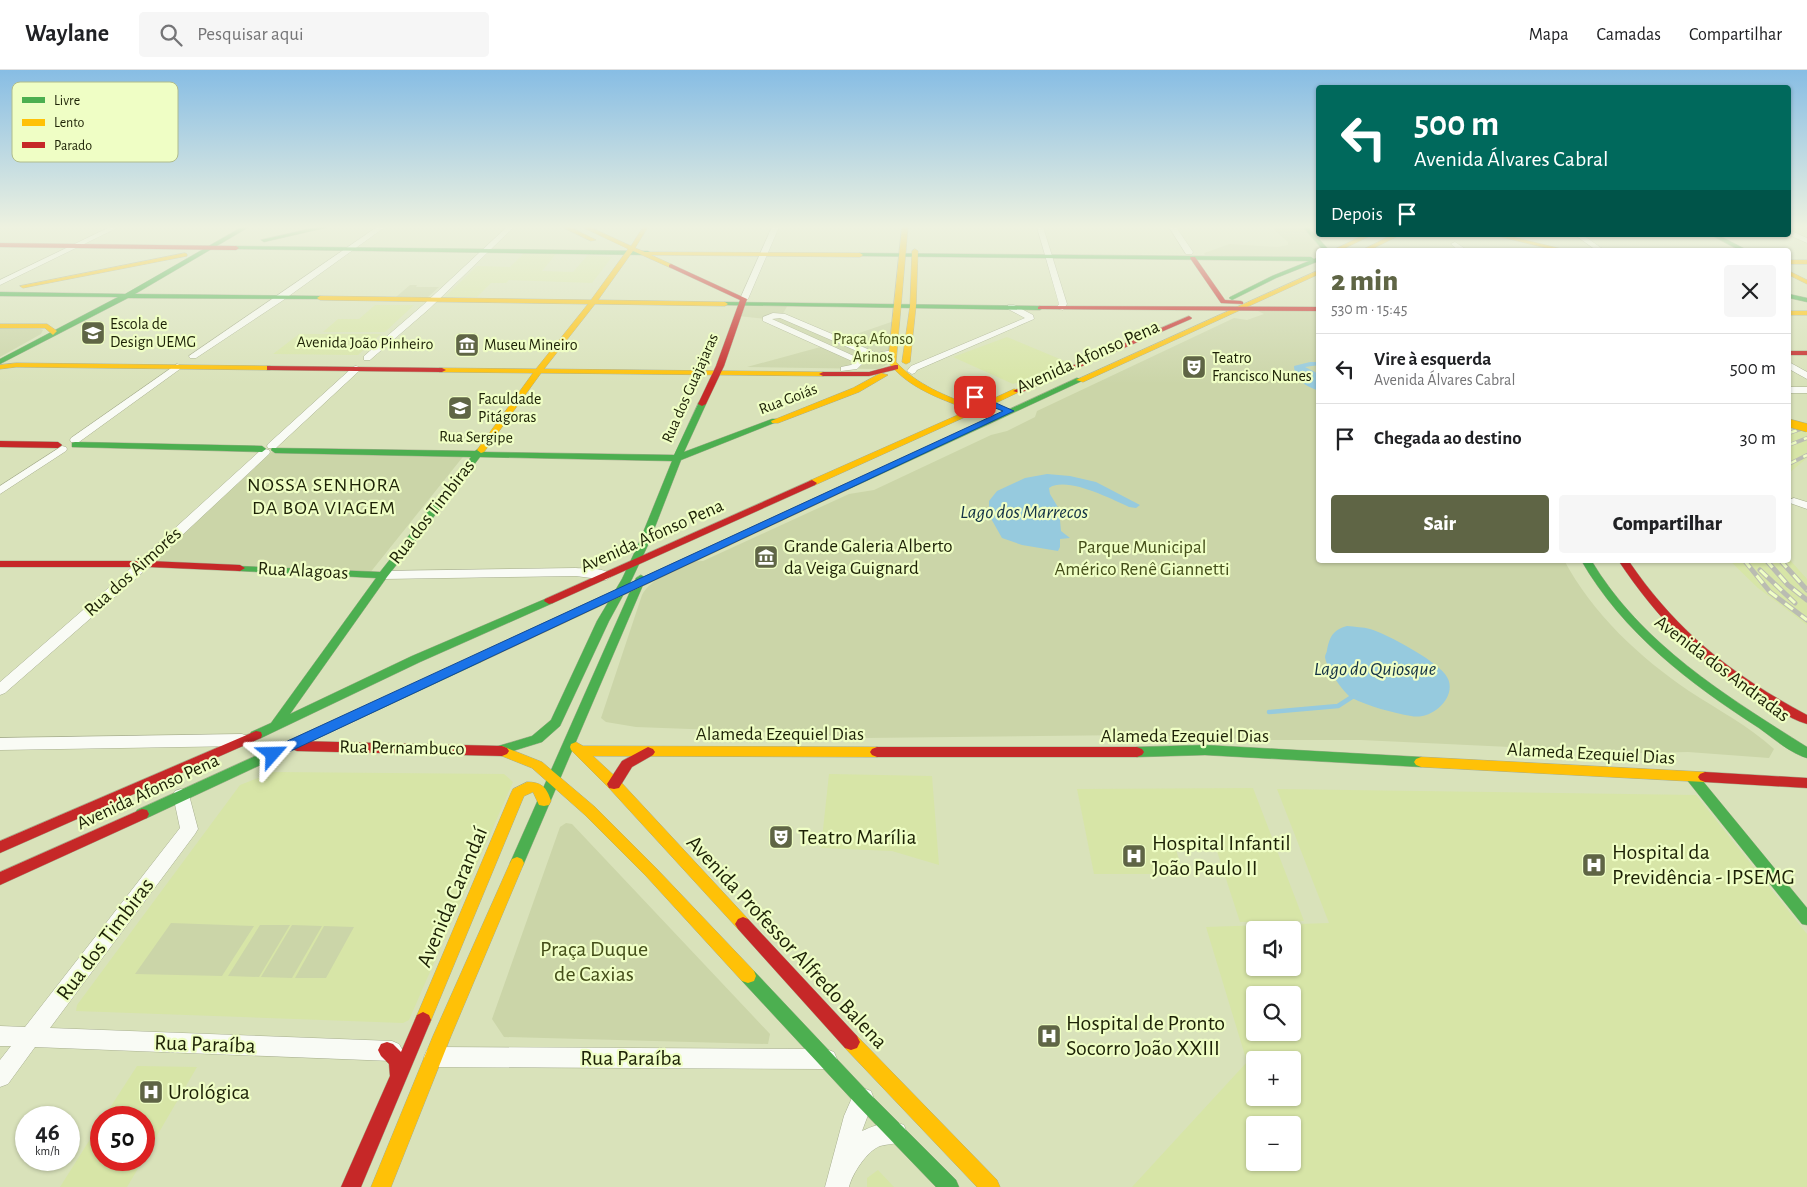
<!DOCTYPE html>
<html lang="pt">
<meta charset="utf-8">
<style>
body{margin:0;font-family:"Alegreya Sans",sans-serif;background:#f6f6f6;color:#202124;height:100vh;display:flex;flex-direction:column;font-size:19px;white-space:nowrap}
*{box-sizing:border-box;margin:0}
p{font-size:16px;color:#757577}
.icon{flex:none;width:28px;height:28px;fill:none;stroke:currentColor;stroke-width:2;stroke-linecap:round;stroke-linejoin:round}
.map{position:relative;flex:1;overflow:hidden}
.side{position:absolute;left:1316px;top:178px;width:475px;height:315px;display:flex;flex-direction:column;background:#fff;border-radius:5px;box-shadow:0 1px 4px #0004}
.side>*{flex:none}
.banner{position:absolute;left:1316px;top:15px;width:475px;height:152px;border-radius:5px;box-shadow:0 1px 4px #0004;background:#00695c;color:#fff;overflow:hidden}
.buttons{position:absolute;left:1246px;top:851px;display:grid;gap:10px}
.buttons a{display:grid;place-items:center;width:55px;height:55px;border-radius:5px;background:#fff;box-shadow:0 1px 4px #0004;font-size:25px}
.speed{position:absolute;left:15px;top:1036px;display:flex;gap:10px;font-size:25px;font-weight:700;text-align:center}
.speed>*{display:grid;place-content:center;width:65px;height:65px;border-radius:50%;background:#fff;box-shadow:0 1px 4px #0004;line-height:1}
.speed small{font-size:12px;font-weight:400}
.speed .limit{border:8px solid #d22;background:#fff;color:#111}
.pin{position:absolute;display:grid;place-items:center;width:42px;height:42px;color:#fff;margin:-21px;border-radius:10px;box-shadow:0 2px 8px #0006}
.me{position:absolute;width:55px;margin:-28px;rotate:65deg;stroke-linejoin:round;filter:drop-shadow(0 0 4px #0008)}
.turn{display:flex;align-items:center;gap:18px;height:105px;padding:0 15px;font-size:22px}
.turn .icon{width:65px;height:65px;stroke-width:2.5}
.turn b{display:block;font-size:35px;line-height:42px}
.then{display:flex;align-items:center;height:48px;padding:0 15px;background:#0003;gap:10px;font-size:19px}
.round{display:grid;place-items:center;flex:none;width:52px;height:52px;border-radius:5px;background:#f6f6f6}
.overview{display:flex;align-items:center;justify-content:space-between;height:85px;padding:0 15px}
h1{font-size:30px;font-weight:800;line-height:38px;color:#5f6545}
.cta{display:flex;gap:10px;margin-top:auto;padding:10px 15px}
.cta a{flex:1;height:58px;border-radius:5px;background:#5f6545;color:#fff;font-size:20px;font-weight:800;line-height:58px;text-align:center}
.cta a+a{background:#f6f6f6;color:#202124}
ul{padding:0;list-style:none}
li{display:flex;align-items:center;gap:15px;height:70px;padding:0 15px;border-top:1px solid #e0e0e0}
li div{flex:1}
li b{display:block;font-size:19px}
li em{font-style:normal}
header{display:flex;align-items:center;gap:30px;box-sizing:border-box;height:70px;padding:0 25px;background:#fff;border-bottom:1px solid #e0e0e0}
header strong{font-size:24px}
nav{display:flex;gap:28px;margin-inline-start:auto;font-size:18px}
.search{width:350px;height:45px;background:#f6f6f6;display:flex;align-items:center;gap:12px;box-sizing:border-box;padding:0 18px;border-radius:5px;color:#757577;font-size:19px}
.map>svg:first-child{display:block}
</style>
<header>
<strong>Waylane</strong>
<div class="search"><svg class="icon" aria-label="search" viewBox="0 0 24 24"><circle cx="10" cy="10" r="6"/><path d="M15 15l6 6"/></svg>Pesquisar aqui</div>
<nav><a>Mapa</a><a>Camadas</a><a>Compartilhar</a></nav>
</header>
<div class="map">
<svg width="1807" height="1117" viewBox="0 0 1807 1117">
<rect width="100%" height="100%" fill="#d9e2ba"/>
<!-- built -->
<path fill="#d7e5a7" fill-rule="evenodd" d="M523,184H556L542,201L573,202L588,185L612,187L592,213L509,210L506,213H491L477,227H445L477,196L510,197Z
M375,235H414L385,262H323L338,249H359Z
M299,264H381L358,285L273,284Z
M1007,267L1067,292L1013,314L953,287Z
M1807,351V388L1789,403V356Z
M1789,489L1807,509V555L1758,518L1729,490Z
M273,702L504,704L513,712L409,950L403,953L76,941L77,935L240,715Z
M829,704L932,706L939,795L892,781L821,778Z
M1253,718L1304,851L1240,852L1213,769H1173L1183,804H1094L1077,719Z
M1277,719L1696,725L1807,864V1117H1132L1247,992L1206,857L1329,853ZM1255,860H1292V898H1255ZM1255,925H1292V962H1255ZM1255,990H1292V1028H1255ZM1255,1055H1292V1092H1255Z
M137,996L197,997L144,1088V1048L104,1047Z
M101,1052V1090H143L127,1117H60Z
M878,1100L894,1117H867V1108Z"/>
<!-- green -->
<path fill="#cbd5a8" d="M1275,157H1305L1326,180H1319V188L1205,185L1204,183L1207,182L1230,174L1277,177L1288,175V172L1275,161Z
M410,215H417L416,217H439L428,227H396Z
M742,234L788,235L782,245L839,270L897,250L892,292L879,299L747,297L824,276L766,249L738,246Z
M1319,240V490H1564C1592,543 1639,587 1689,621C1718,640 1749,656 1774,679L1769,688L1688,682L1639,683L1361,670H1267L1134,665L865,668L795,663L636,657L606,652L601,648L642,525C650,509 685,490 703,491L849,424L874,420L991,365L1007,361L1035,347L1037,341L1234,248L1247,250L1264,244L1258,241Z
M0,258L41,259L43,260L41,264L0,287Z
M273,381L466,383L369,504L163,495L151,488Z
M566,753L572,754L770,964L768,974L504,967L492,949L560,757Z
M171,853L254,856L222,906L135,904Z
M260,855H290L259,907L228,906Z
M292,855L322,856L292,908L261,907Z
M324,856L354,857L326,908H295Z"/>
<!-- water -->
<path fill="#96cade" d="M1310,292H1319V295L1305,297L1319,304V321C1306,316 1295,311 1294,296Z
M1047,404L1070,406L1096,412L1140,435L1136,438L1129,437C1111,429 1067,406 1049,418L1050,424L1059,439L1061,461L1070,468L1060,469V477L1058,481L1022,475L1002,468L989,445V431L997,421L1025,408Z
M1347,556C1355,557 1363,557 1370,559C1389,565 1433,589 1445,604C1461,624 1433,651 1411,646C1393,643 1368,636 1352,628C1344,624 1326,597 1325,587C1325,585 1327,582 1327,580C1330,566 1333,560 1347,556Z"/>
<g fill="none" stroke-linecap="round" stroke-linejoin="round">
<!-- stream -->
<path stroke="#96cade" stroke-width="4.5" d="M1269,642L1338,636L1355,625"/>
<defs>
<path id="street" d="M110,157H119L0,215V210Z
M377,157H385L282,231L196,288H190L189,286Z
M507,157H514L429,239L370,290H364V286L423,235Z
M772,157H779L748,229L741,231L740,229Z
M1037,157H1043L1067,234L1063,240L1056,238L1059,234Z
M1169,157H1176L1193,182L1192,184H1186Z
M1789,160L1807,168V173L1789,165Z
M1575,165H1583L1604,180H1596Z
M1455,172L1467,180H1458L1451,174Z
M1008,235H1014L1033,245L1034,249L917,300L915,303L912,304L907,301L911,296L1025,248L1008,239Z
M773,243L785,244L877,283L893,280L897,283L893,286L873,288L780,248L772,249L865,291L857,299L841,301V297L851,295L854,292L763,251V247Z
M1789,292L1807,302V309L1789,299Z
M177,294L180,295V299L79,372H71L70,370L71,368Z
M356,296L359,297V301L276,378H268L267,376L268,374L353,297Z
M1789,317H1807V323H1789Z
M62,376L66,377L67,379L66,381L0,424V416Z
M265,379L269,380L270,382L269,384L131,513L5,623L0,625V612L121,507L261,380Z
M1794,428L1807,432V439L1790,433L1789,430Z
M576,498C587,499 605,497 612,506L606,510L576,506L383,509L377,505L383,501Z
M242,664L248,666L250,670L248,674L242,676L0,680V668Z
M181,719L187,721L189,725L198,759L195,764L50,958L392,971L399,974L403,981L399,988L392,991L35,977L8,1014L0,1017V990L11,976H0V956L25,957L180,758L173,725L175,721Z
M435,977L826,979L834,982L837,989L834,996L826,999L435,997L427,994L424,987L427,980Z
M863,1018L871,1021L874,1029L862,1061C876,1055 889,1049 904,1055L907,1063L904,1071C896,1074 888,1074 880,1076C867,1081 852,1104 849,1117H825L844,1046L855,1021Z"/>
<path id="fast" d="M242,157H249L135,224L320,226L323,228L322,229L128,228L0,294V289L118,227L0,226V222L125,224Z
M317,157H329L264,172L261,170Z
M1303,157H1308L1329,180H1323Z
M1711,165H1718L1747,180H1739Z
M236,176L648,181L651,183L648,185L234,179Z
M860,183L1311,187L1314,189L1319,187V191L1276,208L1232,230L1229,228L1230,227L1272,206L1309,191L858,186L857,185Z
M1789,224L1807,228V232L1789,228Z
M725,232L1040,236L1043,238L1040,240L723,235L722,234Z
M1077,308L1084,310L849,419L846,420L841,417Z
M699,332L706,334L684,382L772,349H778L779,351L681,390L648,475L632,509L609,551L560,656L542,672L500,685L495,683L494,680L495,677L532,666L551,650L597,551L622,509L638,475L672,391L480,387L387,507L290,644L412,586L545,529H553L554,531L553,533L420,592L261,668H251L250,665L251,662L271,653L376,508L240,501L236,500L235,498L236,496L380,502L471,387L275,383L271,380L272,378L475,381L481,377L484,378V382L674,385Z
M75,372L262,376L266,379L262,382L72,377V373Z
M1581,490H1591C1641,574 1726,626 1807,677V688C1790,683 1773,668 1759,658C1689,613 1623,563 1581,490Z
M641,505L646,508L524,793L522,797L517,799L512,797L510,793L636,508Z
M477,585L481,586L483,589L481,592L147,748L142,749L137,748L135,744L137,740Z
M1205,675L1421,687L1426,689L1428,692L1426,695L1421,697L1205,685L1137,687L1132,685L1130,682L1132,679L1137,677Z
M1692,702L1697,704L1807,838V855L1802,854L1687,710L1685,707L1687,704Z
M748,899L754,901L869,1023L956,1110L959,1117H936L857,1035L742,911L740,906L742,901Z"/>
<path id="slow" d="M562,157H570L596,170L591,171Z
M582,157H590L631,176L643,157H648L635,178L645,182L860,183L863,185L860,187L651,185L673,195V197L671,198L633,181L598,230L725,232L728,234L725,236L595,234L544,299L823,302L827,304L823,306L541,303L484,382L481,383L477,380L533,303L442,302H439V298L536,299L588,234L320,230L317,228L320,226L591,230L628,179Z
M902,157H908L896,292C917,315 946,326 975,337L1014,319L1021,321L983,339L986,342L985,344L976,342L815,415H809V411L969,340C939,328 908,318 888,292Z
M1364,165H1372L1341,180H1333Z
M1392,165H1400L1370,180H1362Z
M1493,165H1504L1566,180H1555Z
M915,179L918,181L916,236L910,292L906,294L902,292L910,236L912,181Z
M185,183L187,184V186L23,218L20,216Z
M1789,190H1807V194H1789Z
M1319,200V204L1083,312L1076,310Z
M1789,201L1807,210V214L1789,205Z
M1789,241H1807V245H1789Z
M0,254H47L57,261L53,265L45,258H0Z
M16,293L270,296L274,298L270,300L16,297L0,299V295Z
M881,303L888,305L859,322L778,353H772L771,351L853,318Z
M846,414L851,417L849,419L481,592L477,593L471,589L473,586Z
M576,672L583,676L877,677L882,679L884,682L882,685L877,687L593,686L619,710L748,849L751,854L748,859L743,861L738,859L609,718L571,680L570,677L571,674Z
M502,676L542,692L595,737L656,798L754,901L756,906L754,911L748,913L742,911L646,806L585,745L532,698L497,684L495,681L497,678Z
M1421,687L1705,702L1710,704L1712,707L1710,710L1705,712L1421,697L1416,695L1414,692L1416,689Z
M527,712C541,712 547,717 551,731L549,735L544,736L539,735L533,722L524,726L429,955L423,958L417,955L415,950L511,723L513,719Z
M517,787L522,789L524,793L451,966L391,1117H371L433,966L510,793L512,789Z
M851,964L857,966L997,1110L1000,1117H977L845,978L842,972L845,966Z"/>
<path id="jam" d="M0,173L236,176L239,178L236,180L0,177Z
M1191,187H1195L1225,230L1241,231L1243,232V234L1221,233L1190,188Z
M671,194L747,229L724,296L706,334L702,336L698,334L716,296L740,230L669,197V195Z
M1040,236L1319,237V241L1038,239V237Z
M1189,246L1192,248L1191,249L1020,323L1013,321Z
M1789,281H1807V285H1789Z
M895,295H898V299L869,306H823L819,304L823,302H869Z
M267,296L442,298L446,300L442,302L270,300H267Z
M0,371L58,372L62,375L58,378L0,377Z
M812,410L817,413L815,415L553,533L549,534L544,531L545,529Z
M1618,490H1628C1677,562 1731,604 1807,645V654C1792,650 1777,639 1763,631C1701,593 1658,550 1618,490Z
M0,491H149L240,495L245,498L240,501L149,497H0Z
M256,661L261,662L262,665L261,668L0,783V771Z
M297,671L502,676L507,678L509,681L507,684L502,686L297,681L292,679L291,676L292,673Z
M648,677L653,679L655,682L653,685L632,697L619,718L614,719L609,718L607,714L622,691Z
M877,677H1137L1142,679L1144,682L1142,685L1137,687H877L872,685L870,682L872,679Z
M1705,702L1807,708V718L1705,712L1700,710L1698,707L1700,704Z
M142,739L147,740L149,744L147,748L0,815V802Z
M743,847L748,849L857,966L860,972L857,978L851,980L845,978L738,859L735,854L738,849Z
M423,942L429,945L431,950L361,1117H341L390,1006L389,994L381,986L378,980L381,974L387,972L393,974L401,982L417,945Z"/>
</defs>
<!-- street casing -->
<use href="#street" stroke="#a7ae8f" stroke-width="1"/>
<!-- fast casing -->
<use href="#fast" stroke="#a7ae8f" stroke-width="1"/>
<!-- slow casing -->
<use href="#slow" stroke="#a7ae8f" stroke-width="1"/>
<!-- jam casing -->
<use href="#jam" stroke="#a7ae8f" stroke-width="1"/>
<!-- street -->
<use href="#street" fill="#f9fbf5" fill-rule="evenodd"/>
<!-- fast -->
<use href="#fast" fill="#4caf50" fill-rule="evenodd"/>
<!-- slow -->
<use href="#slow" fill="#ffc107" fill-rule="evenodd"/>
<!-- jam -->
<use href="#jam" fill="#c62828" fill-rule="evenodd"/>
<defs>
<path id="rail-far1" d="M1789,363L1807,357
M1789,375L1807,368
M1789,394L1807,385"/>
<path id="rail" d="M1744,490L1770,522L1807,550
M1766,490L1788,515L1807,530
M1780,490L1807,520
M1760,500L1795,533"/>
</defs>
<!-- rail-far1 casing -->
<use href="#rail-far1" stroke="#babcb2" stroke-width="4"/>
<!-- rail casing -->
<use href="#rail" stroke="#babcb2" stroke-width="5"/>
<!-- rail-far1 -->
<use href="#rail-far1" stroke="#effec5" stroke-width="2.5" stroke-dasharray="8" stroke-linecap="butt"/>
<!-- rail -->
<use href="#rail" stroke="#effec5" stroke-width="3" stroke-dasharray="10" stroke-linecap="butt"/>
<defs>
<path id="slow-bridge" d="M1789,353L1807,358"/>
</defs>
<!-- slow-bridge casing -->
<use href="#slow-bridge" stroke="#a7ae8f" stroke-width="9" stroke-linecap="butt"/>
<!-- slow-bridge -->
<use href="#slow-bridge" stroke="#ffc107" stroke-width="8"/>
</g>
<!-- sky -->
<linearGradient id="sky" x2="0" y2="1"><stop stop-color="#87bde4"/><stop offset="0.5" stop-color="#eef2e0"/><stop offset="1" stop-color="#eef2e0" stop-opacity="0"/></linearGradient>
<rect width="1807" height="314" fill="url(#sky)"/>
<!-- route -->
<path fill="#1a73e8" stroke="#114b97" d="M972,325H978L1014,341L278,687H268L266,684L268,680L1003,341L972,329Z"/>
<!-- icons -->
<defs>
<symbol id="university-square" viewBox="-11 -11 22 22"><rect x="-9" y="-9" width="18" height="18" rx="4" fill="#5f6545" stroke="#effec5"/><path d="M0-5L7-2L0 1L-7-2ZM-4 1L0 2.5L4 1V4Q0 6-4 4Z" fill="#fff"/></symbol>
<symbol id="museum-square" viewBox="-11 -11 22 22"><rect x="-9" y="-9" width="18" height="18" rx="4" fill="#5f6545" stroke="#effec5"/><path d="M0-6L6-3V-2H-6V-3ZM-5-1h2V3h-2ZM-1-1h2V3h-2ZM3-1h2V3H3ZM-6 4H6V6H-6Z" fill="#fff"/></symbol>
<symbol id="theatre-square" viewBox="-11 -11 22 22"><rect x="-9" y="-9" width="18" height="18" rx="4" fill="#5f6545" stroke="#effec5"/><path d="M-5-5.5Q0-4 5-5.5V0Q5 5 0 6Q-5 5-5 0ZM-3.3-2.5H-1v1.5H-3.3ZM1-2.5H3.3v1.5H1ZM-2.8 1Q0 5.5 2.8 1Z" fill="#fff"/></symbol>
<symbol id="hospital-square" viewBox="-11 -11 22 22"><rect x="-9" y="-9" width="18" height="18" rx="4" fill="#5f6545" stroke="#effec5"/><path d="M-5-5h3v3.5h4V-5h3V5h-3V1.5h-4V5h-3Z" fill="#fff"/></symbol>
</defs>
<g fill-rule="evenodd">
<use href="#university-square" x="79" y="249" width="28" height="28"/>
<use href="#museum-square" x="453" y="261" width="28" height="28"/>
<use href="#theatre-square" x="1180" y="283" width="28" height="28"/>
<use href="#university-square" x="446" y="324" width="28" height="28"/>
<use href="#museum-square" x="752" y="473" width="28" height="28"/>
<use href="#theatre-square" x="767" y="753" width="28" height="28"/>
<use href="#hospital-square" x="1120" y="772" width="28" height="28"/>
<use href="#hospital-square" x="1580" y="781" width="28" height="28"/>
<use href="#hospital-square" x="1035" y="952" width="28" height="28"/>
<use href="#hospital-square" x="137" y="1008" width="28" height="28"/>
</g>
<g text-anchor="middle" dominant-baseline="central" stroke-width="4.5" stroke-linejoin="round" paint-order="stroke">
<!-- far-poi labels -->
<g font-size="16" fill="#1d2206" stroke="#effec5" text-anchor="start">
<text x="110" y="254">Escola de<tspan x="110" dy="18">Design UEMG</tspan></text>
<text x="484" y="275">Museu Mineiro</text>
<text x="1212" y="288">Teatro<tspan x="1212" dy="18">Francisco Nunes</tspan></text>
<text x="478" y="329">Faculdade<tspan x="478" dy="18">Pitágoras</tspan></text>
</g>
<!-- far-park labels -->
<g font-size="16" fill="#444e19" stroke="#effec5">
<text x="873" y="269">Praça Afonso<tspan x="873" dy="18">Arinos</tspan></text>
</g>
<!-- far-street labels -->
<g font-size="16" fill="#1d2206" stroke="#effec5">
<text transform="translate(365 273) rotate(1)">Avenida João Pinheiro</text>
<text transform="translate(690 318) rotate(-66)">Rua dos Guajajaras</text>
<text transform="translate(788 329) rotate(-21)">Rua Goiás</text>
<text transform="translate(476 367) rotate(1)">Rua Sergipe</text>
</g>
<!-- street labels -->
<g font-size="19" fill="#1d2206" stroke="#effec5">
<text transform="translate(1088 287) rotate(-24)">Avenida Afonso Pena</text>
<text transform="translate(432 442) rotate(-52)">Rua dos Timbiras</text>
<text transform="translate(652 466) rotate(-24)">Avenida Afonso Pena</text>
<text transform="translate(303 501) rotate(3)">Rua Alagoas</text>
<text transform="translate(133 502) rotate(-42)">Rua dos Aimorés</text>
<text transform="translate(1722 599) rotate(37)">Avenida dos Andradas</text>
<text x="780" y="664">Alameda Ezequiel Dias</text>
<text x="1185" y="666">Alameda Ezequiel Dias</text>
<text transform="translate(402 678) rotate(1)">Rua Pernambuco</text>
<text transform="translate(1591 684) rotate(3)">Alameda Ezequiel Dias</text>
<text transform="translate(148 722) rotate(-25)">Avenida Afonso Pena</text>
</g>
<!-- poi labels -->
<g font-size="19" fill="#1d2206" stroke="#effec5" text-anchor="start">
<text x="784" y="476">Grande Galeria Alberto<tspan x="784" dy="22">da Veiga Guignard</tspan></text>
</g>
<!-- park labels -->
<g font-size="19" fill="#444e19" stroke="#effec5">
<text x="1142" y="477">Parque Municipal<tspan x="1142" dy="22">Américo Renê Giannetti</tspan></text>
</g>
<!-- neighbourhood labels -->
<g font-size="20" letter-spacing="1" fill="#1d2206" stroke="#effec5">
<text x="324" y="415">NOSSA SENHORA<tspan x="324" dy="23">DA BOA VIAGEM</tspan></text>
</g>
<!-- water labels -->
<g font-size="20" font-style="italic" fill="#143346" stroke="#effec5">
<text x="1024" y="442">Lago dos Marrecos</text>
<text x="1375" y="599">Lago do Quiosque</text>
</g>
<!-- near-poi labels -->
<g font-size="22" fill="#1d2206" stroke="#effec5" text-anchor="start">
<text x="798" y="767">Teatro Marília</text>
<text x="1152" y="773">Hospital Infantil<tspan x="1152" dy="25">João Paulo II</tspan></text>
<text x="1612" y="782">Hospital da<tspan x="1612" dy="25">Previdência - IPSEMG</tspan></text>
<text x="1066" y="953">Hospital de Pronto<tspan x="1066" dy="25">Socorro João XXIII</tspan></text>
<text x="168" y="1022">Urológica</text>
</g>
<!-- near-street labels -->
<g font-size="22" fill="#1d2206" stroke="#effec5">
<text transform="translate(452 827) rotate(-67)">Avenida Carandaí</text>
<text transform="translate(105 869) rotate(-53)">Rua dos Timbiras</text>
<text transform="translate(787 872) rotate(47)">Avenida Professor Alfredo Balena</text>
<text transform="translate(205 974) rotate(2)">Rua Paraíba</text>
<text x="631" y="988">Rua Paraíba</text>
</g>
<!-- near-park labels -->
<g font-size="22" fill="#444e19" stroke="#effec5">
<text x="594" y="879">Praça Duque<tspan x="594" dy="25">de Caxias</tspan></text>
</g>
</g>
<!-- legend -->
<rect x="12" y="12" width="166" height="80" rx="8" fill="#effec5" stroke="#b0bc8c" stroke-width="1"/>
<rect x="22" y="27" width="23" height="6" fill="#4caf50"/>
<rect x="22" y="49" width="23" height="7" fill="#ffc107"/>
<rect x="22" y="72" width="23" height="6" fill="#c62828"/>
<g font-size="14" fill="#1d2206">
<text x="54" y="35">Livre</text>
<text x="54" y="57">Lento</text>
<text x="54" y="80">Parado</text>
</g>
</svg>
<div class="buttons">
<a><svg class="icon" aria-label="sound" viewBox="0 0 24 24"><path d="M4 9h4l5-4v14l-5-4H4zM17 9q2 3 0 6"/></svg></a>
<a><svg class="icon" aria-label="search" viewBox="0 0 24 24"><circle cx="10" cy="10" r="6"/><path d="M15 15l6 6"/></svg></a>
<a>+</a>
<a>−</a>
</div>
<div class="speed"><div>46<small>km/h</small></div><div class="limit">50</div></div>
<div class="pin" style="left:975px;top:327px;background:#d93025"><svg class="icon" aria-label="arrive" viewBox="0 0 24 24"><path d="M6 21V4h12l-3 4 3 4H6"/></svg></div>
<svg class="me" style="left:273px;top:684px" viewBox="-20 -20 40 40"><path d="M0-17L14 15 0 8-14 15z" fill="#1a73e8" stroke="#fff" stroke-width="4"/></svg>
<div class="banner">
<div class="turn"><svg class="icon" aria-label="left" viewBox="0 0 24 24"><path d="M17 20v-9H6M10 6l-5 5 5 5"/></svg><div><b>500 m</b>Avenida Álvares Cabral</div></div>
<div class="then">Depois<svg class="icon" aria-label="arrive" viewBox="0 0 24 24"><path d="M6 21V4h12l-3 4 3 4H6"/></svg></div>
</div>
<section class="side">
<div class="overview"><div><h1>2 min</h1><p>530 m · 15:45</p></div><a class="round"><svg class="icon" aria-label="close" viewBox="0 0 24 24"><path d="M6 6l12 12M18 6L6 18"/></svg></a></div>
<ul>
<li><svg class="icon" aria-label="left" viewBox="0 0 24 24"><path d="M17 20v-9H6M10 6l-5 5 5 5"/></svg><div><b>Vire à esquerda</b><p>Avenida Álvares Cabral</p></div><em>500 m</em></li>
<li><svg class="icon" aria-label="arrive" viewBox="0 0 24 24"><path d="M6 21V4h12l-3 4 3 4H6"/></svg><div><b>Chegada ao destino</b></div><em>30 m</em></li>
</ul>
<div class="cta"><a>Sair</a><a>Compartilhar</a></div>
</section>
</div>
